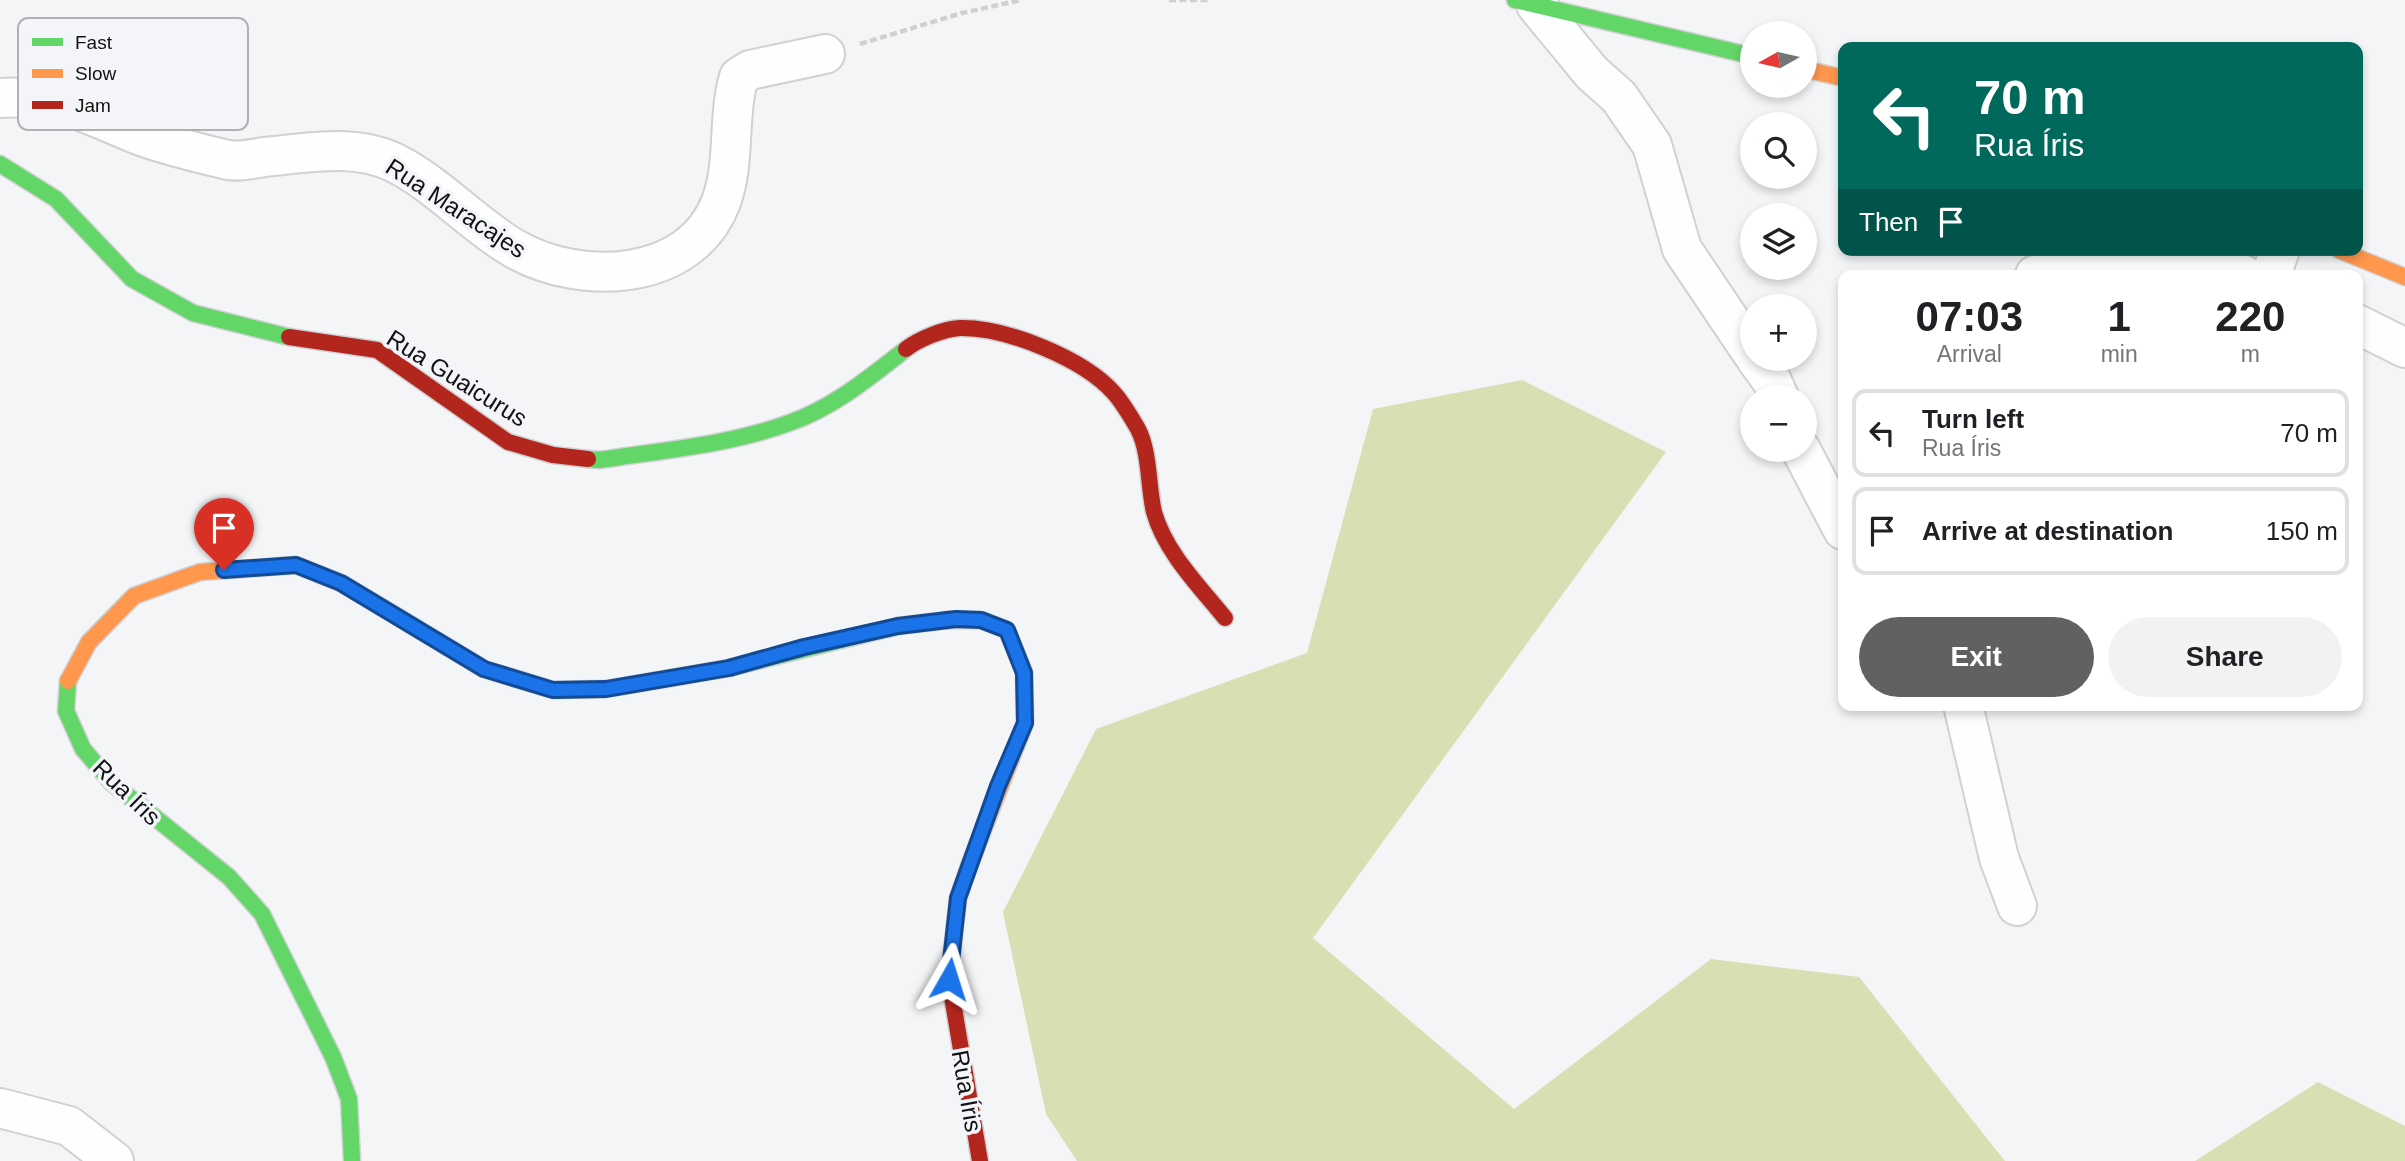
<!DOCTYPE html>
<meta charset="utf-8">
<style>
body{margin:0;font-family:Arial,sans-serif;background:#f2f2f2;color:#202124;height:100vh;display:flex;flex-direction:column;font-size:26px;white-space:nowrap}
*{box-sizing:border-box;margin:0}
p{font-size:23px;color:#757577}
.icon{flex:none;width:38px;height:38px;fill:none;stroke:currentColor;stroke-width:2;stroke-linecap:round;stroke-linejoin:round}
.map{position:relative;flex:1;overflow:hidden}
.panel{position:absolute;left:1838px;top:270px;width:525px;height:441px;display:flex;flex-direction:column;background:#fff;border-radius:14px;box-shadow:0 4px 10px #0003}
.panel>*{flex:none}
.banner{position:absolute;left:1838px;top:42px;width:525px;height:214px;border-radius:14px;box-shadow:0 4px 10px #0003;background:#00695c;color:#fff;overflow:hidden}
.needle{width:46px;rotate:262deg}
.controls{position:absolute;left:1740px;top:21px;display:grid;gap:14px}
.controls a{display:grid;place-items:center;width:77px;height:77px;border-radius:50%;background:#fff;box-shadow:0 4px 10px #0003;font-size:35px}
.pin{position:absolute;display:grid;place-items:center;width:60px;height:60px;color:#fff;margin:-72px -30px;border-radius:50% 50% 50% 0;rotate:-45deg;box-shadow:0 0 7px #0007}
.pin .icon{rotate:45deg}
.me{position:absolute;width:77px;margin:-38px;rotate:6deg;stroke-linejoin:round;filter:drop-shadow(0 0 5px #0008)}
.turn{display:flex;align-items:center;gap:24px;height:147px;padding:0 21px;font-size:32px}
.turn .icon{width:91px;height:91px;stroke-width:2.5}
.turn b{display:block;font-size:49px;line-height:60px}
.then{display:flex;align-items:center;height:66px;padding:0 21px;background:#0003;gap:14px;font-size:26px}
.eta{display:flex;justify-content:space-evenly;align-items:center;height:119px;text-align:center}
.eta b{font-size:42px;font-weight:700;line-height:49px}
.action{display:flex;gap:14px;margin-top:auto;padding:14px 21px}
.action a{flex:1;height:80px;border-radius:42px;background:#606163;color:#fff;font-size:28px;font-weight:700;line-height:80px;text-align:center}
.action a+a{background:#f2f2f2;color:#202124}
ul{padding:0;list-style:none}
li{display:flex;align-items:center;gap:21px;height:88px;margin:0 14px 10px;padding:0 7px;border:4px solid #e0e0e0;border-radius:14px}
li div{flex:1}
li b{display:block;font-size:26px}
li em{font-style:normal}
.map>svg:first-child{display:block}
</style>
<div class="map">
<svg width="2405" height="1161" viewBox="0 0 2405 1161">
<rect width="100%" height="100%" fill="#f4f5f7"/>
<!-- forest -->
<path fill="#d6e0b3" d="M1522,380L1666,452L1313,938L1514,1109L1711,959L1859,977L2005,1161H1077L1046,1114L1003,912L1096,729L1307,653L1373,409Z
M2318,1082L2405,1126V1161H2195Z"/>
<g fill="none" stroke-linecap="round" stroke-linejoin="round">
<defs>
<path id="street" d="M1536,5L1592,73L1619,97L1652,145L1682,249L1752,353
M0,98C51,94 90,115 136,134C164,145 198,153 228,160C239,162 253,159 264,157C307,153 355,143 395,163C439,185 473,225 515,249C580,286 690,283 721,202C736,161 727,117 739,77L750,70L825,54
M2035,275L2065,266L2121,255L2202,258L2244,275
M2271,275L2280,250
M2357,324L2405,348
M1756,359L1772,381L1779,397
M1801,450L1843,530
M1963,705L1999,858L2017,906
M0,1108L69,1126L114,1161"/>
<path id="fast" d="M1515,0L1752,56
M0,164L56,199L132,279L193,313L289,337
M588,459L600,460C663,450 729,445 789,423C833,408 870,377 906,349
M398,617L484,669L553,690L606,689L729,668L898,626L948,620
M68,681L66,711L83,749L112,783L229,877L262,914L333,1057L349,1099L352,1161"/>
<path id="slow" d="M1804,69L1843,78
M2339,250L2405,277
M948,620H981L1007,630L1024,672L1025,723L969,866
M68,681L89,642L134,596L200,572L296,565L341,583L398,617"/>
<path id="jam" d="M289,337L377,350L508,442L553,455L588,459
M906,349C919,339 943,329 960,328C1006,327 1084,359 1114,393C1123,403 1131,417 1138,429C1150,452 1148,487 1154,512C1165,552 1200,587 1225,618
M969,866L958,898L949,979L980,1161"/>
</defs>
<!-- street casing -->
<use href="#street" stroke="#d1d1d3" stroke-width="42"/>
<!-- fast casing -->
<use href="#fast" stroke="#d1d1d3" stroke-width="19"/>
<!-- slow casing -->
<use href="#slow" stroke="#d1d1d3" stroke-width="19"/>
<!-- jam casing -->
<use href="#jam" stroke="#d1d1d3" stroke-width="19"/>
<!-- path -->
<path stroke="#cfd0d1" stroke-width="4.5" stroke-dasharray="7 3.5" stroke-linecap="butt" d="M1169,0H1210
M860,44L962,13L1021,0"/>
<!-- street -->
<use href="#street" stroke="#fdfefe" stroke-width="38"/>
<!-- fast -->
<use href="#fast" stroke="#63d668" stroke-width="16"/>
<!-- slow -->
<use href="#slow" stroke="#ff974d" stroke-width="16"/>
<!-- jam -->
<use href="#jam" stroke="#b3261e" stroke-width="16"/>
</g>
<g fill="none" stroke-linecap="round" stroke-linejoin="round">
<defs>
<path id="route" d="M224,570L296,565L341,583L484,669L553,690L606,689L729,668L804,647L898,626L956,619L981,620L1007,630L1024,673L1025,723L998,786L958,898L949,979"/>
</defs>
<!-- route casing -->
<use href="#route" stroke="#114b97" stroke-width="18"/>
<!-- route -->
<use href="#route" stroke="#1a73e8" stroke-width="12"/>
</g>
<g text-anchor="middle" dominant-baseline="central" stroke-width="7" stroke-linejoin="round" paint-order="stroke">
<!-- street labels -->
<g font-size="24" fill="#111213" stroke="#f3f5f8">
<text transform="translate(456 208) rotate(33)">Rua Maracajes</text>
<text transform="translate(457 378) rotate(32)">Rua Guaicurus</text>
<text transform="translate(127 792) rotate(44)">Rua Íris</text>
<text transform="translate(967 1091) rotate(80)">Rua Íris</text>
</g>
</g>
<!-- legend -->
<rect x="18" y="18" width="230" height="112" rx="10" fill="#f3f5f8" stroke="#afb1b3" stroke-width="2"/>
<rect x="32" y="38" width="31" height="8" fill="#63d668"/>
<rect x="32" y="69" width="31" height="9" fill="#ff974d"/>
<rect x="32" y="101" width="31" height="8" fill="#b3261e"/>
<g font-size="19" fill="#111213">
<text x="75" y="49">Fast</text>
<text x="75" y="80">Slow</text>
<text x="75" y="112">Jam</text>
</g>
</svg>
<div class="controls">
<a><svg class="needle" viewBox="-14 -14 28 28"><path d="M0-13l5 13h-10z" fill="#e53935"/><path d="M0 13l5-13h-10z" fill="#757577"/></svg></a>
<a><svg class="icon" aria-label="search" viewBox="0 0 24 24"><circle cx="10" cy="10" r="6"/><path d="M15 15l6 6"/></svg></a>
<a><svg class="icon" aria-label="layers" viewBox="0 0 24 24"><path d="M12 4l9 5-9 5-9-5zM3 14l9 5 9-5"/></svg></a>
<a>+</a>
<a>−</a>
</div>
<div class="pin" style="left:224px;top:570px;background:#d93025"><svg class="icon" aria-label="arrive" viewBox="0 0 24 24"><path d="M6 21V4h12l-3 4 3 4H6"/></svg></div>
<svg class="me" style="left:949px;top:979px" viewBox="-20 -20 40 40"><path d="M0-17L14 15 0 8-14 15z" fill="#1a73e8" stroke="#fff" stroke-width="4"/></svg>
<div class="banner">
<div class="turn"><svg class="icon" aria-label="left" viewBox="0 0 24 24"><path d="M17 20v-9H6M10 6l-5 5 5 5"/></svg><div><b>70 m</b>Rua Íris</div></div>
<div class="then">Then<svg class="icon" aria-label="arrive" viewBox="0 0 24 24"><path d="M6 21V4h12l-3 4 3 4H6"/></svg></div>
</div>
<section class="panel">
<div class="eta">
<div><b>07:03</b><p>Arrival</p></div>
<div><b>1</b><p>min</p></div>
<div><b>220</b><p>m</p></div>
</div>
<ul>
<li><svg class="icon" aria-label="left" viewBox="0 0 24 24"><path d="M17 20v-9H6M10 6l-5 5 5 5"/></svg><div><b>Turn left</b><p>Rua Íris</p></div><em>70 m</em></li>
<li><svg class="icon" aria-label="arrive" viewBox="0 0 24 24"><path d="M6 21V4h12l-3 4 3 4H6"/></svg><div><b>Arrive at destination</b></div><em>150 m</em></li>
</ul>
<div class="action"><a>Exit</a><a>Share</a></div>
</section>
</div>
